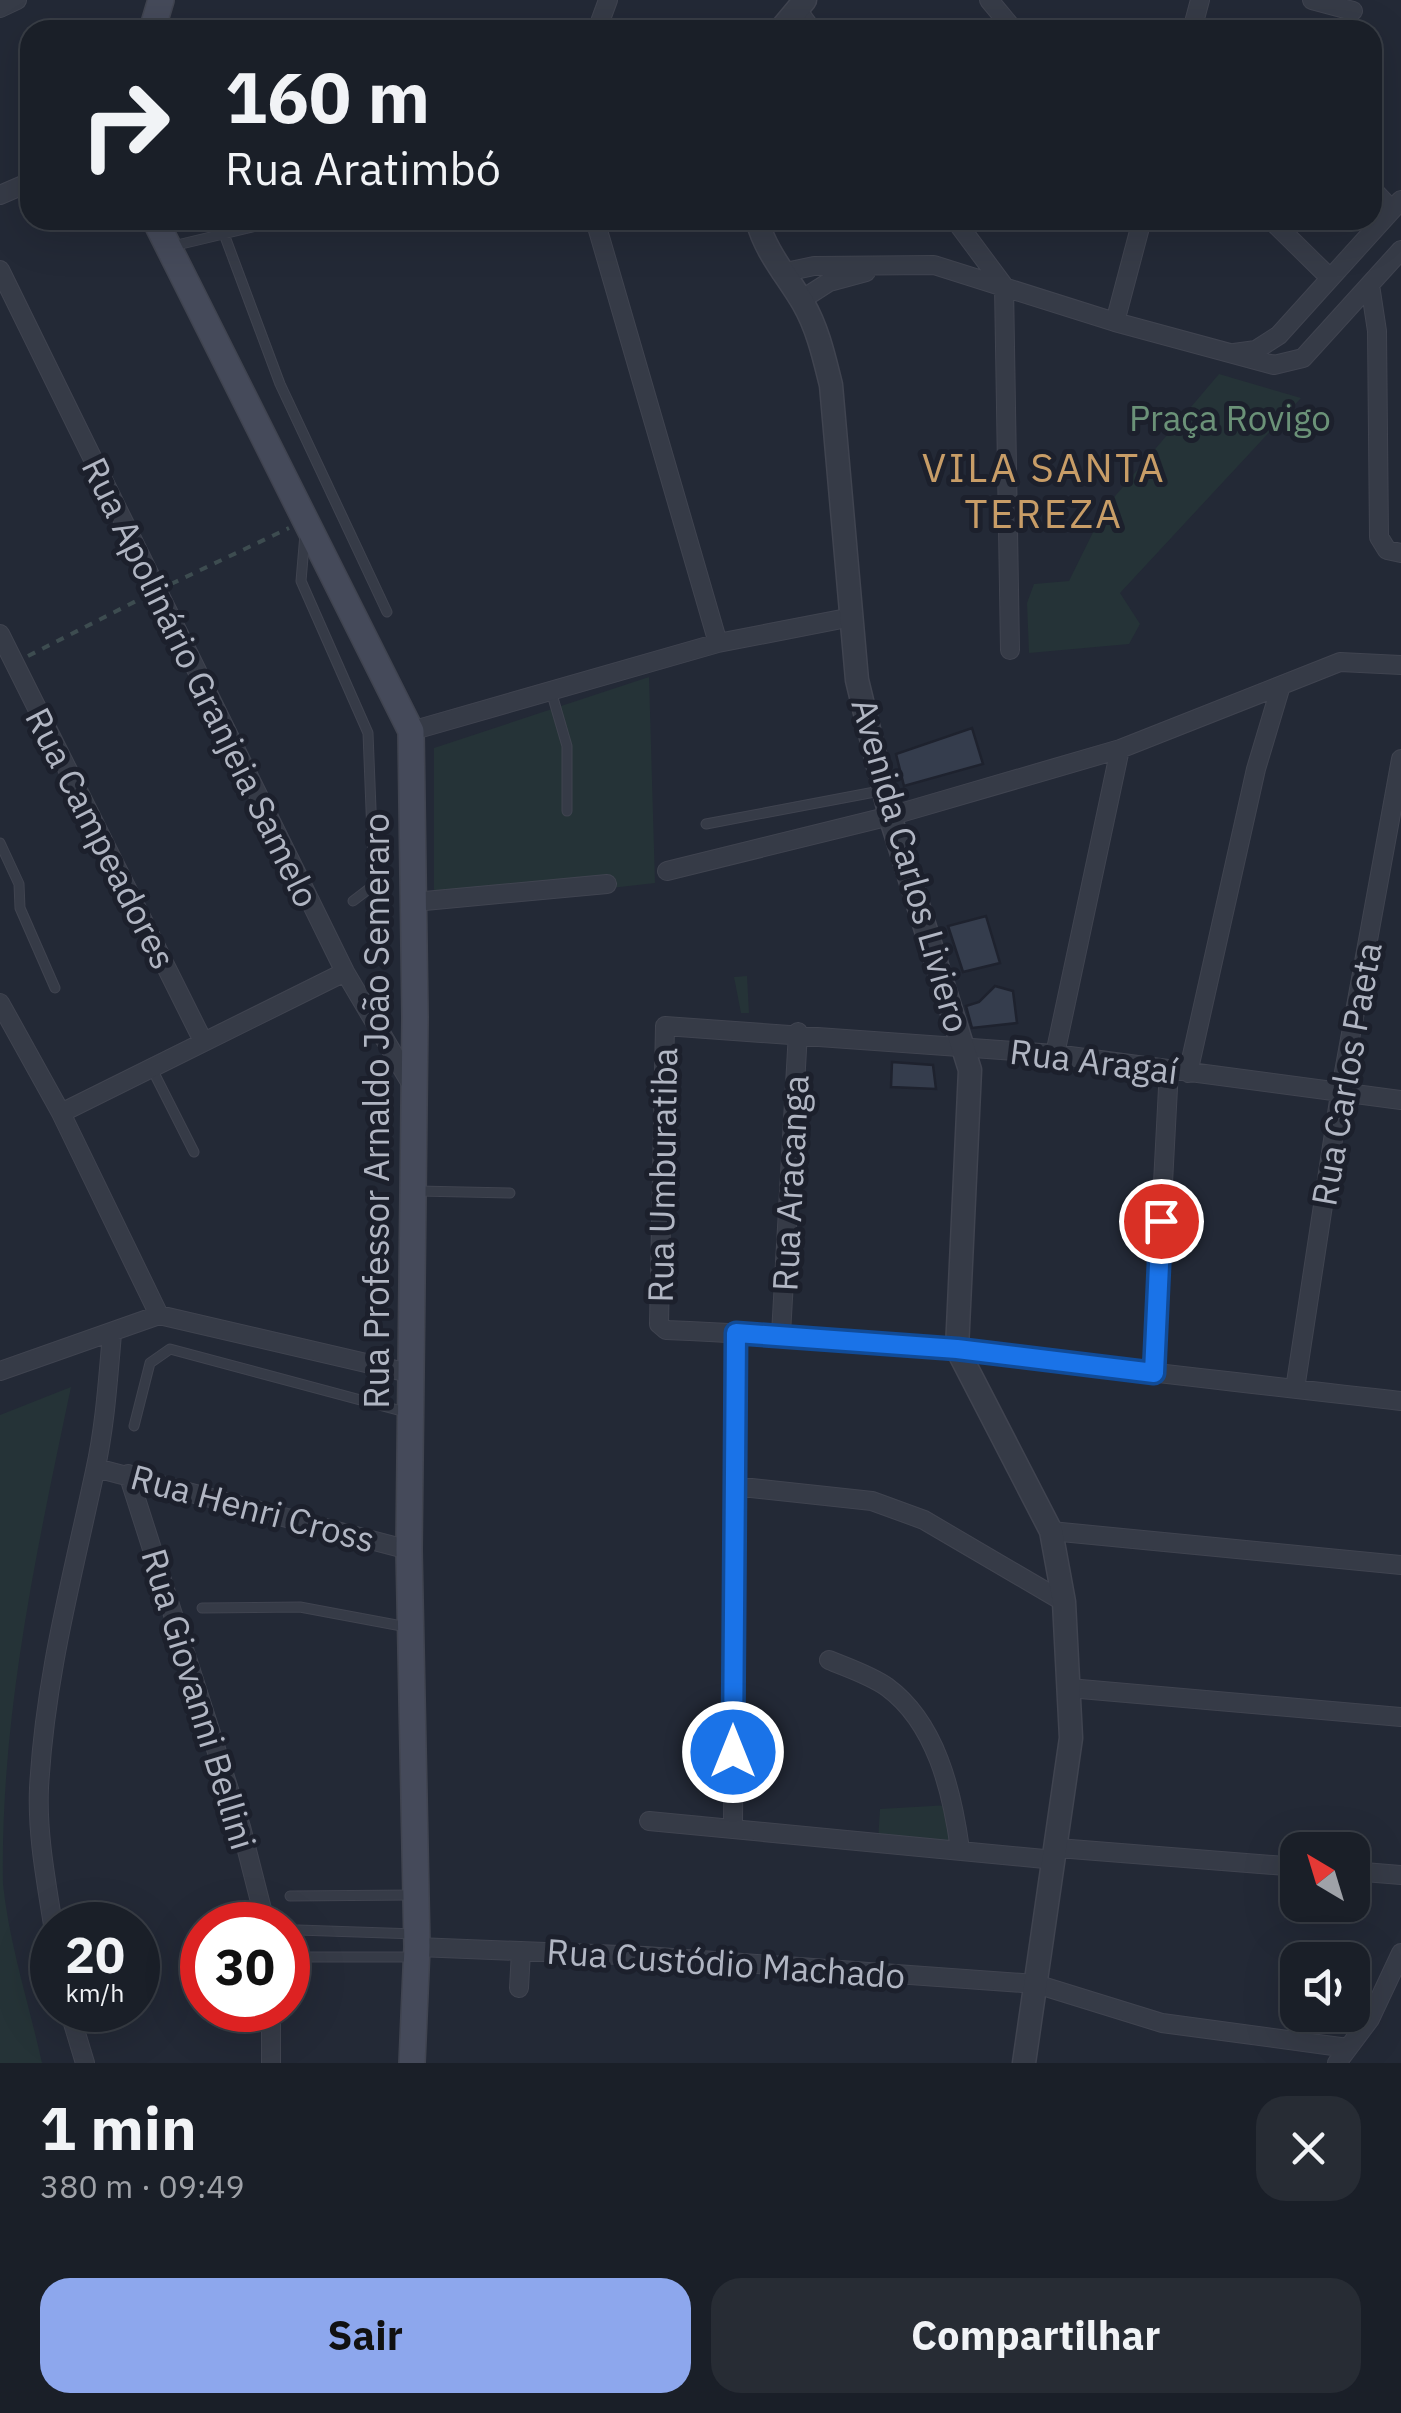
<!DOCTYPE html>
<html lang="pt">
<meta charset="utf-8">
<style>
body{margin:0;font-family:"IBM Plex Sans",sans-serif;background:#272c34;color:#f1f3f6;height:100vh;display:flex;flex-direction:column;font-size:38px;white-space:nowrap}
*{box-sizing:border-box;margin:0}
p{font-size:32px;color:#9fa2a8}
.icon{flex:none;width:55px;height:55px;fill:none;stroke:currentColor;stroke-width:2;stroke-linecap:round;stroke-linejoin:round}
.map{position:relative;height:2063px;overflow:hidden}
.details{display:flex;flex-direction:column;background:#1a1f28;flex:1}
.details>*{flex:none}
.guide{position:absolute;left:20px;top:20px;width:1362px;height:210px;border-radius:30px;box-shadow:0 10px 40px #0002,0 0 0 2px #383d45;background:#1a1f28;color:#f1f3f6;overflow:hidden}
.needle{width:65px;rotate:322deg}
.controls{position:absolute;left:1280px;top:1832px;display:grid;gap:20px}
.controls a{display:grid;place-items:center;width:90px;height:90px;border-radius:20px;background:#1a1f28;box-shadow:0 10px 40px #0002,0 0 0 2px #383d45;font-size:50px}
.speed{position:absolute;left:30px;top:1902px;display:flex;gap:20px;font-size:50px;font-weight:700;text-align:center}
.speed>*{display:grid;place-content:center;width:130px;height:130px;border-radius:50%;background:#1a1f28;box-shadow:0 10px 40px #0002,0 0 0 2px #383d45;line-height:1}
.speed small{font-size:25px;font-weight:400}
.speed .limit{border:15px solid #d22;background:#fff;color:#111}
.pin{position:absolute;display:grid;place-items:center;width:85px;height:85px;color:#fff;margin:-42px;border:5px solid #fff;border-radius:50%;box-shadow:0 2px 10px #0007}
.me{position:absolute;width:110px;margin:-55px;rotate:0deg;stroke-linejoin:round;filter:drop-shadow(0 0 8px #0008)}
.turn{display:flex;align-items:center;gap:35px;height:210px;padding:0 40px;font-size:45px}
.turn .icon{width:130px;height:130px;stroke-width:2.5}
.turn b{display:block;font-size:70px;line-height:85px}
.round{display:grid;place-items:center;flex:none;width:105px;height:105px;border-radius:30px;background:#272c34}
.summary{display:flex;align-items:center;justify-content:space-between;height:170px;padding:0 40px}
h1{font-size:60px;font-weight:800;line-height:75px}
.cta{display:flex;gap:20px;margin-top:auto;padding:20px 40px}
.cta a{flex:1;height:115px;border-radius:30px;background:#8da7ed;color:#111;font-size:40px;font-weight:800;line-height:115px;text-align:center}
.cta a+a{background:#272c34;color:#f1f3f6}
.map>svg:first-child{display:block}
</style>
<div class="map">
<svg width="1401" height="2063" viewBox="0 0 1401 2063">
<rect width="100%" height="100%" fill="#232936"/>
<!-- green -->
<path fill="#253337" d="M1219,374L1301,398L1120,593L1140,624L1129,644L1029,653L1027,603L1034,584L1069,581L1105,508Z
M649,677L655,883L434,908V748Z
M747,976L749,1013H741L734,977Z
M71,1387C37,1549 0,1717 3,1884C9,1943 29,2004 42,2063H0V1415Z
M949,1805L957,1842L878,1841L880,1809Z"/>
<!-- building -->
<path fill="#353d4d" stroke="#1e222e" stroke-width="2.5" d="M972,728L983,764L904,786L896,754Z
M986,916L1000,963L963,972L948,926Z
M995,986L1013,991L1017,1023L972,1028L966,1006L979,1002Z
M892,1062L933,1065L936,1089L891,1087Z"/>
<g fill="none" stroke-linecap="round" stroke-linejoin="round">
<defs>
<path id="service" d="M224,234L280,384L387,612
M173,246L261,225L377,223
M305,534L301,581L368,733L374,885L353,901
M551,691L567,746V811
M706,824L880,791
M0,843L19,884L20,908L55,988
M151,1067L194,1152
M418,1191L510,1193
M134,1426L150,1363L170,1349L409,1413
M202,1608L300,1607L407,1627
M290,1896L412,1895
M298,1930L416,1934
M288,1957H414"/>
<path id="minor" d="M989,0L1014,30
M1312,0L1353,11
M0,8L17,0
M796,8L812,30
M597,30L608,0
M1192,30L1200,0
M1372,189L1391,209
M0,195L30,182
M595,220L718,643
M955,220L1004,286L1010,650
M1271,220L1329,277
M0,270L345,972L413,1087
M781,273L814,266L934,265L1115,322L1274,365L1303,358L1401,250
M1370,285L1377,331L1379,537L1387,550L1401,553
M801,300L829,282L866,272
M1115,322L1142,220
M1234,353L1256,350L1279,335L1401,200
M0,634L203,1041
M411,731L718,643L852,617
M667,871L890,816L1120,749L1340,662L1401,665
M414,902L607,884
M0,1003L61,1113L159,1315
M1055,1054L1120,749
M1188,1073L1256,769L1280,689
M1401,1100L1055,1054L665,1026L659,1324L666,1330C913,1340 1156,1374 1401,1401
M61,1113L345,972
M781,1334L798,1032
M0,1371L159,1315L409,1373
M1153,1373L1169,1069
M1295,1389L1340,1094L1401,759
M96,1468L409,1550
M128,1474L241,1827L266,1925
M733,1486L872,1501L924,1520L1064,1602
M1051,1531L1401,1565
M829,1660C848,1668 870,1675 887,1687C936,1723 952,1791 960,1849
M1069,1688L1401,1717
M649,1821L1055,1860
M733,1827L736,1333
M1058,1848L1298,1867
M1352,1871L1401,1875
M53,1925C46,1880 37,1834 39,1788C45,1677 72,1579 95,1471C105,1427 108,1379 112,1334
M417,1947L645,1956L1036,1984L1162,2023L1348,2048
M519,1988L521,1951
M69,2010L85,2063
M271,2063V2010
M1337,2063L1370,2019L1401,1953"/>
<path id="tertiary" d="M780,30L805,0
M757,220C766,253 786,274 803,303C818,329 824,357 831,385L857,680L890,816L970,1070L957,1349L1051,1531L1064,1602L1071,1738L1024,2063"/>
<path id="secondary" d="M152,30L161,0
M155,220L411,731L415,1017L409,1550L417,1947L412,2063"/>
</defs>
<!-- service casing -->
<use href="#service" stroke="#404450" stroke-width="11"/>
<!-- minor casing -->
<use href="#minor" stroke="#404450" stroke-width="20"/>
<!-- tertiary casing -->
<use href="#tertiary" stroke="#404450" stroke-width="25"/>
<!-- secondary casing -->
<use href="#secondary" stroke="#404450" stroke-width="28"/>
<!-- path -->
<path stroke="#3d4c50" stroke-width="4" stroke-dasharray="8 8" stroke-linecap="butt" d="M171,584L289,528
M28,656L144,597"/>
<!-- service -->
<use href="#service" stroke="#363b47" stroke-width="9"/>
<!-- minor -->
<use href="#minor" stroke="#363b47" stroke-width="18"/>
<!-- tertiary -->
<use href="#tertiary" stroke="#363b47" stroke-width="22"/>
<!-- secondary -->
<use href="#secondary" stroke="#454a5a" stroke-width="25"/>
</g>
<g fill="none" stroke-linecap="round" stroke-linejoin="round">
<defs>
<path id="route" d="M733,1752L736,1333L957,1349L1154,1373L1161,1221"/>
</defs>
<!-- route casing -->
<use href="#route" stroke="#114b97" stroke-width="25"/>
<!-- route -->
<use href="#route" stroke="#1a73e8" stroke-width="18"/>
</g>
<g text-anchor="middle" dominant-baseline="central" stroke-width="10" stroke-linejoin="round" paint-order="stroke">
<!-- park labels -->
<g font-size="35" fill="#6b9278" stroke="#1c202c">
<text x="1230" y="418">Praça Rovigo</text>
</g>
<!-- street labels -->
<g font-size="35" fill="#b1b6c3" stroke="#1c202c">
<text transform="translate(201 682) rotate(64)">Rua Apolinário Granjeia Samelo</text>
<text transform="translate(101 838) rotate(63)">Rua Campeadores</text>
<text transform="translate(911 865) rotate(74)">Avenida Carlos Liviero</text>
<text transform="translate(1094 1061) rotate(7)">Rua Aragaí</text>
<text transform="translate(1346 1074) rotate(-80)">Rua Carlos Paeta</text>
<text transform="translate(376 1111) rotate(-90)">Rua Professor Arnaldo João Semeraro</text>
<text transform="translate(662 1175) rotate(-89)">Rua Umburatiba</text>
<text transform="translate(790 1183) rotate(-87)">Rua Aracanga</text>
<text transform="translate(253 1508) rotate(15)">Rua Henri Cross</text>
<text transform="translate(199 1699) rotate(73)">Rua Giovanni Bellini</text>
<text transform="translate(726 1963) rotate(4)">Rua Custódio Machado</text>
</g>
<!-- quarter labels -->
<g font-size="40" letter-spacing="2.5" fill="#c89d67" stroke="#1c202c">
<text x="1044" y="467">VILA SANTA<tspan x="1044" dy="46">TEREZA</tspan></text>
</g>
</g>
</svg>
<div class="controls">
<a><svg class="needle" viewBox="-14 -14 28 28"><path d="M0-13l5 13h-10z" fill="#e53935"/><path d="M0 13l5-13h-10z" fill="#9fa2a8"/></svg></a>
<a><svg class="icon" aria-label="sound" viewBox="0 0 24 24"><path d="M4 9h4l5-4v14l-5-4H4zM17 9q2 3 0 6"/></svg></a>
</div>
<div class="speed"><div>20<small>km/h</small></div><div class="limit">30</div></div>
<div class="pin" style="left:1161px;top:1221px;background:#d93025"><svg class="icon" aria-label="arrive" viewBox="0 0 24 24"><path d="M6 21V4h12l-3 4 3 4H6"/></svg></div>
<svg class="me" style="left:733px;top:1752px" viewBox="-20 -20 40 40"><circle r="17" fill="#1a73e8" stroke="#fff" stroke-width="3"/><path d="M0-11L8 9 0 5-8 9z" fill="#fff"/></svg>
<div class="guide">
<div class="turn"><svg class="icon" aria-label="right" viewBox="0 0 24 24"><path d="M7 20v-9h11M14 6l5 5-5 5"/></svg><div><b>160 m</b>Rua Aratimbó</div></div>
</div>
</div>
<section class="details">
<div class="summary"><div><h1>1 min</h1><p>380 m · 09:49</p></div><a class="round"><svg class="icon" aria-label="close" viewBox="0 0 24 24"><path d="M6 6l12 12M18 6L6 18"/></svg></a></div>
<div class="cta"><a>Sair</a><a>Compartilhar</a></div>
</section>
